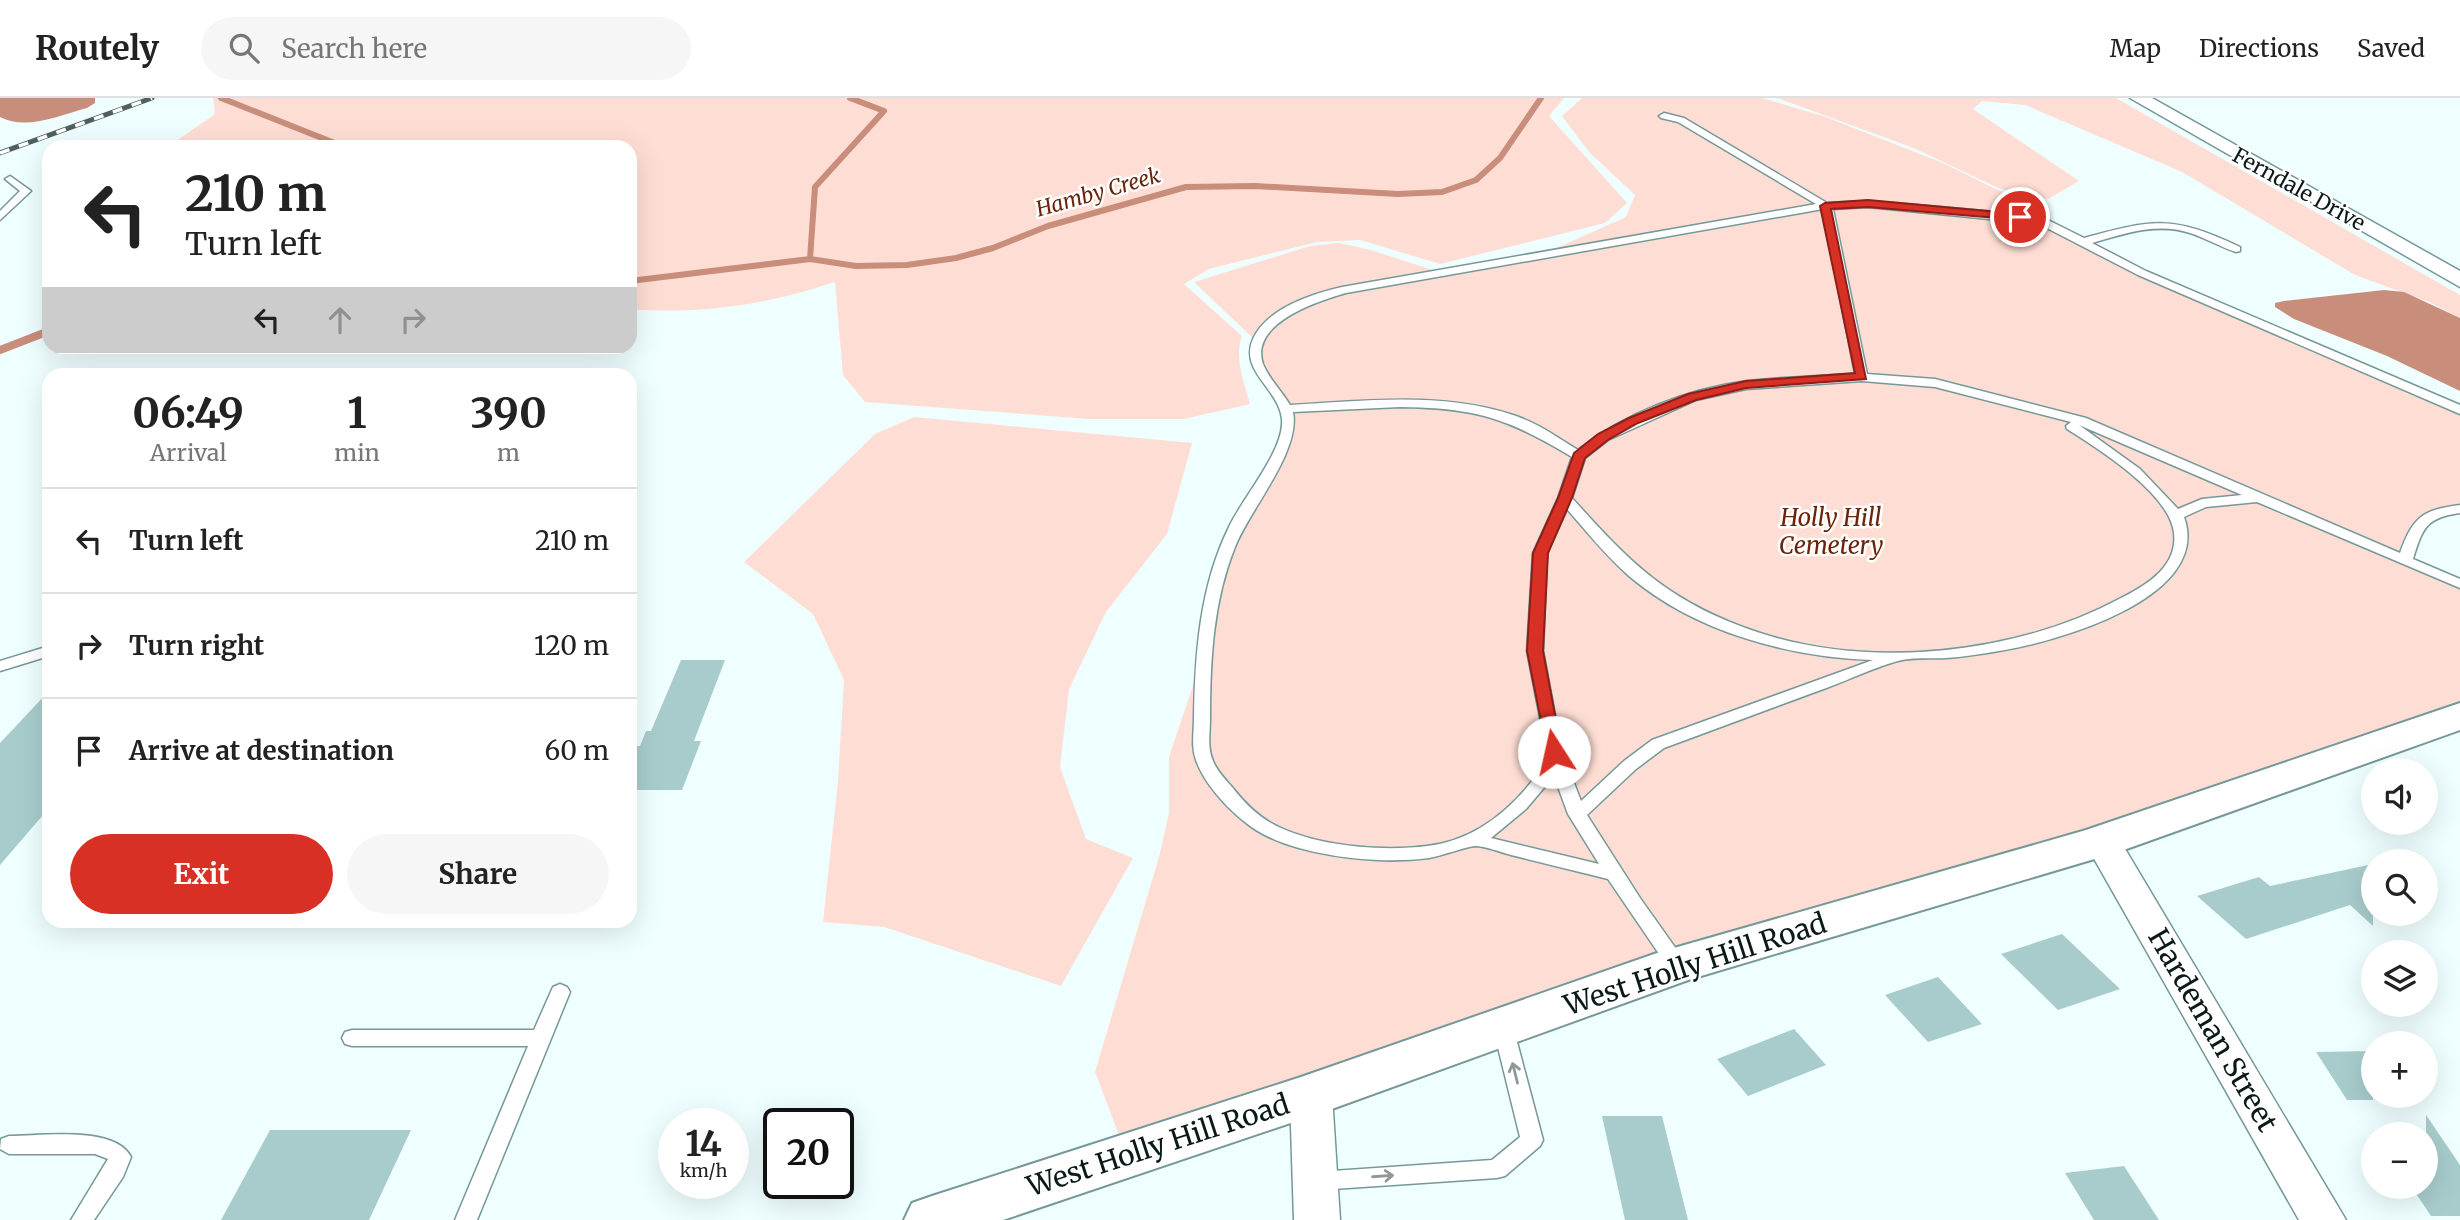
<!DOCTYPE html>
<meta charset="utf-8">
<style>
body{margin:0;font-family:Merriweather,serif;background:#f6f6f6;color:#222;height:100vh;display:flex;flex-direction:column;font-size:26px;white-space:nowrap}
*{box-sizing:border-box;margin:0}
p{font-size:23px;color:#767676}
.icon{flex:none;width:38px;height:38px;fill:none;stroke:currentColor;stroke-width:2;stroke-linecap:round;stroke-linejoin:round}
.map{position:relative;flex:1;overflow:hidden}
.details{position:absolute;left:42px;top:270px;width:595px;height:560px;display:flex;flex-direction:column;background:#fff;border-radius:21px;box-shadow:0 7px 28px #0002}
.details>*{flex:none}
.top-card{position:absolute;left:42px;top:42px;width:595px;height:214px;border-radius:21px;box-shadow:0 7px 28px #0002;background:#fff;color:#222;overflow:hidden}
.fabs{position:absolute;left:2361px;top:660px;display:grid;gap:14px}
.fabs a{display:grid;place-items:center;width:77px;height:77px;border-radius:50%;background:#fff;box-shadow:0 7px 28px #0002;font-size:35px}
.speed{position:absolute;left:658px;top:1010px;display:flex;gap:14px;font-size:35px;font-weight:700;text-align:center}
.speed>*{display:grid;place-content:center;width:91px;height:91px;border-radius:50%;background:#fff;box-shadow:0 7px 28px #0002;line-height:1}
.speed small{font-size:18px;font-weight:400}
.speed .limit{border:4px solid #111;border-radius:10px;background:#fff;color:#111}
.pin{position:absolute;display:grid;place-items:center;width:60px;height:60px;color:#fff;margin:-30px;border:4px solid #fff;border-radius:50%;box-shadow:0 2px 7px #0007}
.me{position:absolute;width:77px;margin:-38px;rotate:350deg;stroke-linejoin:round;filter:drop-shadow(0 0 5px #0008)}
.turn{display:flex;align-items:center;gap:24px;height:147px;padding:0 28px;font-size:32px}
.turn .icon{width:91px;height:91px;stroke-width:2.5}
.turn b{display:block;font-size:49px;line-height:60px}
.lanes{display:flex;align-items:center;height:66px;padding:0 28px;background:#0003;justify-content:center;gap:35px;direction:ltr}
.lanes .off{opacity:.35}
.eta{display:flex;justify-content:space-evenly;align-items:center;height:119px;text-align:center}
.eta b{font-size:42px;font-weight:700;line-height:49px}
.primary-button{display:flex;gap:14px;margin-top:auto;padding:14px 28px}
.primary-button a{flex:1;height:80px;border-radius:42px;background:#d93025;color:#fff;font-size:28px;font-weight:700;line-height:80px;text-align:center}
.primary-button a+a{background:#f6f6f6;color:#222}
ul{padding:0;list-style:none}
li{display:flex;align-items:center;gap:21px;height:105px;padding:0 28px;border-top:2px solid #e0e0e0}
li div{flex:1}
li b{display:block;font-size:26px}
li em{font-style:normal}
header{display:flex;align-items:center;gap:42px;box-sizing:border-box;height:98px;padding:0 35px;background:#fff;border-bottom:2px solid #e0e0e0}
header strong{font-size:33px}
nav{display:flex;gap:38px;margin-inline-start:auto;font-size:24px}
.search{width:490px;height:63px;background:#f6f6f6;display:flex;align-items:center;gap:18px;box-sizing:border-box;padding:0 24px;border-radius:38px;color:#767676;font-size:26px}
.map>svg:first-child{display:block}
</style>
<header>
<strong>Routely</strong>
<div class="search"><svg class="icon" aria-label="search" viewBox="0 0 24 24"><circle cx="10" cy="10" r="6"/><path d="M15 15l6 6"/></svg>Search here</div>
<nav><a>Map</a><a>Directions</a><a>Saved</a></nav>
</header>
<div class="map">
<svg width="2460" height="1122" viewBox="0 0 2460 1122">
<rect width="100%" height="100%" fill="#effefe"/>
<!-- green -->
<path fill="#feded4" d="M213,0H1564L1549,18L1627,105L1605,125L1440,166L1360,142L1317,144L1209,171L1184,186L1242,238C1234,260 1244,284 1250,306L1184,321H1089L865,304L843,277L835,184C769,206 701,217 630,211V49H168L215,16Z
M1582,0H1762L1826,19L1943,65L2024,105L2042,123L2100,154L2460,312V411L2426,418L2405,462L2460,486V618L1127,1058L1095,974L1159,759L1169,715V659L1201,564L1217,485L1290,326L1267,288L1256,243L1194,184L1310,148L1339,145L1371,152L1439,174L1545,155L1626,119L1635,97L1590,55L1562,18Z
M1777,0H2116L2460,197V220L2429,204L2355,177L2182,74L2025,7L1982,3L1973,11L2079,83L2048,101L1998,90L1916,51Z
M914,319L1192,345L1167,436L1106,514L1069,591L1060,669L1086,741L1133,760L1061,888L884,829L823,824L838,683L844,582L813,516L744,464L875,336Z"/>
<!-- water -->
<path fill="#c88d7b" d="M0,0H95V5L87,10C60,17 26,33 0,19Z
M2384,192L2404,194L2460,220V293L2387,258L2294,221L2275,209V205L2284,203Z"/>
<g fill="none" stroke-linecap="round" stroke-linejoin="round">
<!-- stream-far1 -->
<path stroke="#c88d7b" stroke-width="6" d="M221,0L337,46L336,49
M810,161L815,89L884,13L850,0
M630,183L810,161L856,168L907,167L956,160L993,150L1048,128L1186,89L1255,88L1398,96L1442,94L1476,82L1500,60L1541,0"/>
<!-- stream -->
<path stroke="#c88d7b" stroke-width="8" d="M0,252L49,233"/>
</g>
<!-- building -->
<path fill="#a8cccc" d="M681,562H725L694,643H701L682,692H630V648H640L646,633H651Z
M49,593V710L0,767V645Z
M2373,766V828L2350,807L2246,841L2197,798L2259,779L2270,788Z
M2062,836L2120,891L2058,912L2001,856Z
M1938,879L1982,926L1928,944L1885,897Z
M1794,931L1826,967L1748,998L1717,961Z
M2373,953V1002H2347L2316,954Z
M2426,1017L2460,1067V1118H2431L2411,1088H2426Z
M1602,1018H1662L1688,1122H1625Z
M270,1032H411L369,1122H221Z
M2124,1068L2159,1122H2094L2065,1075Z"/>
<g fill="none" stroke-linecap="round" stroke-linejoin="round">
<defs>
<path id="service" d="M1664,15L1684,20L1827,105L1868,103L2020,116L2046,121L2084,140C2154,121 2172,117 2240,149V153L2236,154C2220,149 2206,140 2190,135C2157,124 2124,136 2092,145L2146,173L2460,307V316L2138,177L2039,126L1868,109L1833,111L1867,276L1935,281L2086,320L2400,455C2413,419 2422,412 2460,407V415C2426,420 2423,429 2413,461L2460,481V490L2257,404L2206,409L2184,419C2213,500 2056,544 1999,553C1981,556 1963,559 1946,560C1931,561 1912,559 1898,563C1875,569 1851,581 1829,589C1774,609 1719,630 1664,650L1636,671L1587,717L1640,800L1684,862L1687,867L1684,872L1677,874L1670,872L1608,781C1576,773 1543,765 1511,757C1500,754 1485,748 1475,748C1465,749 1441,758 1429,760C1378,767 1285,758 1245,724C1226,709 1204,685 1196,662C1191,649 1194,634 1194,620C1195,555 1200,488 1229,429C1242,401 1281,356 1282,326C1284,293 1238,275 1253,241C1267,210 1312,196 1342,189L1816,106L1678,24L1661,20L1659,18ZM1823,111L1855,276C1819,278 1783,279 1747,283C1688,291 1625,315 1578,352C1558,340 1539,326 1516,318C1443,293 1366,303 1290,307C1282,293 1269,281 1263,266C1249,225 1318,203 1346,195ZM1862,283L1935,289L2071,324L2066,328L2067,331C2099,351 2170,396 2174,435C2178,468 2147,487 2121,500C2017,556 1870,572 1757,534C1669,504 1632,467 1572,400L1585,360L1608,342L1696,302L1746,291ZM1400,309C1477,310 1507,320 1572,359L1558,400L1533,455L1527,553L1548,661C1520,704 1480,742 1427,748C1381,754 1312,748 1271,725C1255,716 1243,703 1232,689C1225,681 1217,673 1213,663C1207,650 1210,635 1210,621C1210,563 1213,503 1235,449C1250,411 1301,353 1293,314ZM2079,327L2242,397L2202,401L2178,411L2140,371ZM1567,411C1587,434 1606,458 1629,478C1695,534 1788,559 1873,562L1652,642L1624,663L1581,703L1562,654L1543,553L1547,455ZM1554,678L1568,716L1599,766L1491,740L1526,711Z
M10,78L31,93L0,122V113L20,93L5,81Z
M49,548V558L0,573V563Z
M560,886L567,889L570,894L477,1122H455L528,948H352L345,946L342,940L345,934L352,932H534L553,889Z
M1503,921L1510,923L1513,929L1543,1042L1540,1048L1505,1078L1497,1080L1318,1092L1310,1090L1307,1083L1310,1076L1318,1074L1492,1062L1520,1039L1493,929L1496,923Z
M9,1038C40,1038 115,1027 131,1059L123,1079L94,1122H71L108,1061L95,1056H9L0,1051L1,1041Z"/>
<path id="minor" d="M2130,0H2152L2460,173V189Z
M2102,731L2115,734L2346,1122H2299L2084,743L2089,734Z
M1311,980L1326,985L1332,997L1340,1122H1294L1290,997L1296,985Z"/>
<path id="tertiary" d="M2460,605V632L2118,754L1691,881L1329,1012L1003,1122H904L912,1105L932,1098L1301,979L1660,854L2086,732Z"/>
</defs>
<!-- service casing -->
<use href="#service" stroke="#769898" stroke-width="3"/>
<!-- minor casing -->
<use href="#minor" stroke="#769898" stroke-width="3"/>
<!-- tertiary casing -->
<use href="#tertiary" stroke="#769898" stroke-width="4"/>
<!-- service -->
<use href="#service" fill="#fff" fill-rule="evenodd"/>
<!-- minor -->
<use href="#minor" fill="#fff" fill-rule="evenodd"/>
<!-- tertiary -->
<use href="#tertiary" fill="#fff" fill-rule="evenodd"/>
<defs>
<path id="rail" d="M0,55L152,0"/>
</defs>
<!-- rail casing -->
<use href="#rail" stroke="#515f5f" stroke-width="5"/>
<!-- rail -->
<use href="#rail" stroke="#fff" stroke-width="3.5" stroke-dasharray="10" stroke-linecap="butt"/>
</g>
<!-- one-way arrows -->
<defs><path id="oneway-shaft" d="M-6 0H5M1.5-3L5.5 0L1.5 3" fill="none" stroke-width="1.6" stroke-linecap="round" stroke-linejoin="round" transform="scale(1.75)"/></defs>
<g stroke="#919898">
<use href="#oneway-shaft" transform="translate(1515 975) rotate(-104)"/>
<use href="#oneway-shaft" transform="translate(1383 1078) rotate(-4)"/>
</g>
<!-- route -->
<path fill="#d93025" stroke="#8d1f18" stroke-width="2" d="M1868,102L2020,116L2025,119L2020,122L1868,109L1831,111L1866,281L1746,290L1696,302L1638,325L1608,342L1585,360L1572,400L1548,455L1543,553L1562,654L1560,658H1548L1527,553L1533,455L1558,400L1574,355L1598,336L1629,320L1688,296L1746,283L1855,275L1820,108L1825,105Z"/>
<g text-anchor="middle" dominant-baseline="central" stroke-width="5" stroke-linejoin="round" paint-order="stroke">
<!-- far-street labels -->
<g font-size="21" fill="#0b1919" stroke="#fff">
<text transform="translate(2299 91) rotate(29)">Ferndale Drive</text>
</g>
<!-- far-water labels -->
<g font-size="21" font-style="italic" fill="#6a2409" stroke="#fff">
<text transform="translate(1098 94) rotate(-16)">Hamby Creek</text>
</g>
<!-- park labels -->
<g font-size="24" font-style="italic" fill="#6b240a" stroke="#fff">
<text x="1831" y="419">Holly Hill<tspan x="1831" dy="28">Cemetery</tspan></text>
</g>
<!-- near-street labels -->
<g font-size="28" fill="#0b1919" stroke="#fff">
<text transform="translate(1695 866) rotate(-18)">West Holly Hill Road</text>
<text transform="translate(2213 932) rotate(60)">Hardeman Street</text>
<text transform="translate(1158 1047) rotate(-18)">West Holly Hill Road</text>
</g>
</g>
</svg>
<div class="fabs">
<a><svg class="icon" aria-label="sound" viewBox="0 0 24 24"><path d="M4 9h4l5-4v14l-5-4H4zM17 9q2 3 0 6"/></svg></a>
<a><svg class="icon" aria-label="search" viewBox="0 0 24 24"><circle cx="10" cy="10" r="6"/><path d="M15 15l6 6"/></svg></a>
<a><svg class="icon" aria-label="layers" viewBox="0 0 24 24"><path d="M12 4l9 5-9 5-9-5zM3 14l9 5 9-5"/></svg></a>
<a>+</a>
<a>−</a>
</div>
<div class="speed"><div>14<small>km/h</small></div><div class="limit">20</div></div>
<div class="pin" style="left:2020px;top:119px;background:#d93025"><svg class="icon" aria-label="arrive" viewBox="0 0 24 24"><path d="M6 21V4h12l-3 4 3 4H6"/></svg></div>
<svg class="me" style="left:1554px;top:654px" viewBox="-20 -20 40 40"><circle r="19" fill="#fff"/><path d="M0-13L10 11 0 6-10 11z" fill="#d93025"/></svg>
<div class="top-card">
<div class="turn"><svg class="icon" aria-label="left" viewBox="0 0 24 24"><path d="M17 20v-9H6M10 6l-5 5 5 5"/></svg><div><b>210 m</b>Turn left</div></div>
<div class="lanes"><svg class="icon" aria-label="left" viewBox="0 0 24 24"><path d="M17 20v-9H6M10 6l-5 5 5 5"/></svg><svg class="icon off" aria-label="ahead" viewBox="0 0 24 24"><path d="M12 20V5M6 11l6-6 6 6"/></svg><svg class="icon off" aria-label="right" viewBox="0 0 24 24"><path d="M7 20v-9h11M14 6l5 5-5 5"/></svg></div>
</div>
<section class="details">
<div class="eta">
<div><b>06:49</b><p>Arrival</p></div>
<div><b>1</b><p>min</p></div>
<div><b>390</b><p>m</p></div>
</div>
<ul>
<li><svg class="icon" aria-label="left" viewBox="0 0 24 24"><path d="M17 20v-9H6M10 6l-5 5 5 5"/></svg><div><b>Turn left</b></div><em>210 m</em></li>
<li><svg class="icon" aria-label="right" viewBox="0 0 24 24"><path d="M7 20v-9h11M14 6l5 5-5 5"/></svg><div><b>Turn right</b></div><em>120 m</em></li>
<li><svg class="icon" aria-label="arrive" viewBox="0 0 24 24"><path d="M6 21V4h12l-3 4 3 4H6"/></svg><div><b>Arrive at destination</b></div><em>60 m</em></li>
</ul>
<div class="primary-button"><a>Exit</a><a>Share</a></div>
</section>
</div>
